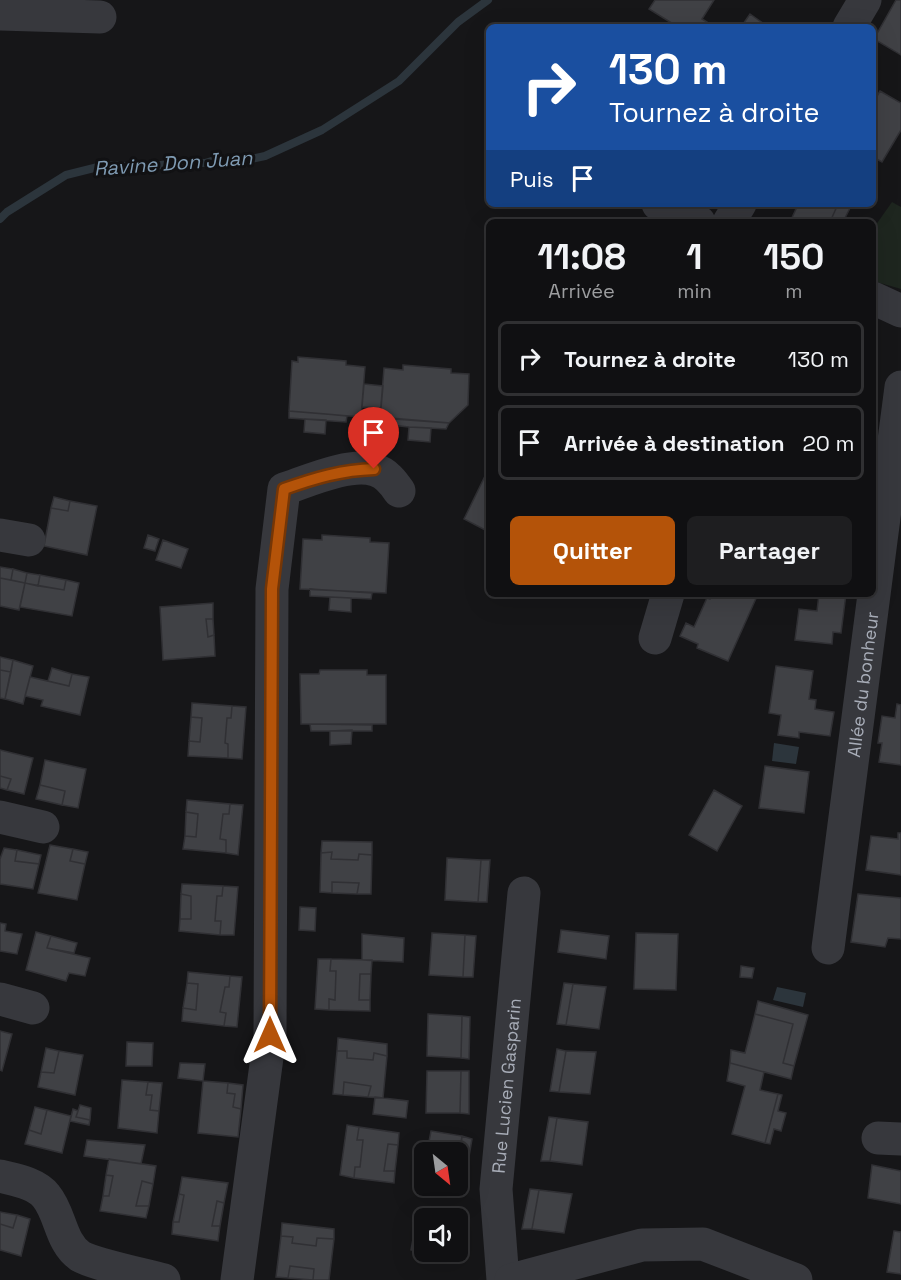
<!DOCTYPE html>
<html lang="fr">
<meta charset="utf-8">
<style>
body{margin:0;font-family:"Space Grotesk",sans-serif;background:#1e1e20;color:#f1f3f6;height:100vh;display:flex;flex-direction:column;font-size:22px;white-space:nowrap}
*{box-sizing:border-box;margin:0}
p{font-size:20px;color:#9c9d9f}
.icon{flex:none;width:33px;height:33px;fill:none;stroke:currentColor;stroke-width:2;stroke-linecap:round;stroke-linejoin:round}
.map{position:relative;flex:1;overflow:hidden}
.sheet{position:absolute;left:486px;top:219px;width:390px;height:378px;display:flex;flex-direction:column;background:#101012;border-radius:9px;box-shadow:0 6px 24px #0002,0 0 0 2px #303032}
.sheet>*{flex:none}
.top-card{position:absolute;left:486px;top:24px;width:390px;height:183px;border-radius:9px;box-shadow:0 6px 24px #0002,0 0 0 2px #303032;background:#1a4fa0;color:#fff;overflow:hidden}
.needle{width:39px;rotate:151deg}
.tools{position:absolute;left:414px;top:1142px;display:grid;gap:12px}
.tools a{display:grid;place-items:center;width:54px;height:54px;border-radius:9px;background:#101012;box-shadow:0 6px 24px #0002,0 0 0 2px #303032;font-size:30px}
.pin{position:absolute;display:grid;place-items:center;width:51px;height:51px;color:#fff;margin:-62px -26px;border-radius:50% 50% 50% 0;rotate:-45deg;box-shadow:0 0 6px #0007}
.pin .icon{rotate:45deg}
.me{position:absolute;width:66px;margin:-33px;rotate:0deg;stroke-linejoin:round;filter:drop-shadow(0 0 4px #0008)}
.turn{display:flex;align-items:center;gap:21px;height:126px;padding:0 24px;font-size:27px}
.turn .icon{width:78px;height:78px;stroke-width:2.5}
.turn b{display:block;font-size:42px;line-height:51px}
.then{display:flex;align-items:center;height:57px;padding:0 24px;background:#0003;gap:12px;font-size:22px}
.eta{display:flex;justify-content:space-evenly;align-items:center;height:102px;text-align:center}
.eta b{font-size:36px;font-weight:700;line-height:42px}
.primary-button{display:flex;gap:12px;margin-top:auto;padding:12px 24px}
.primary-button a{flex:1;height:69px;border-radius:9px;background:#b45309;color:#fff;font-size:24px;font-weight:700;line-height:69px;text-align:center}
.primary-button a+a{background:#1e1e20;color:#f1f3f6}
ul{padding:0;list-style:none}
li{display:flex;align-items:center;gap:18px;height:75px;margin:0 12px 9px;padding:0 12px;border:3px solid #303032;border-radius:9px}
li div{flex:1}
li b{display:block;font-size:22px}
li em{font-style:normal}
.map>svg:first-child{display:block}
</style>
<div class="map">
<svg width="901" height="1280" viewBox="0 0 901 1280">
<rect width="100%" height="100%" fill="#161618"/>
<!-- green -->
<path fill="#1e261f" d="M892,202L901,207V289L873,281V229Z"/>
<!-- water -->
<path fill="#2c353c" d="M774,743L799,747L796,764L772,761Z
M777,987L806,993L803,1007L773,1000Z"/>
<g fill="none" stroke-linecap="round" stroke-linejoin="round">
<!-- stream -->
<path stroke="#2c353c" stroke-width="8" d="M0,219L7,212L66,175L106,165L147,167L182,162L205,163L218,159L238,162L265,156L322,130L399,81L458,22L488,0"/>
</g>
<!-- building -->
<path fill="#404145" stroke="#303034" stroke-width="1.5" d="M655,0H714L702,19L715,27H678L649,9Z
M896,0H901V55L874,39Z
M750,14L764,24L761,27H741Z
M880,91L901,103V130L882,162L873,157V103Z
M786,204H838L830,222H790L796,209Z
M838,204H852L843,222H830Z
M298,357L346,361V365L365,367L361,417L289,411L292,361L298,362Z
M403,365L451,369V373L469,374L468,405L449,423L380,418L384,368L403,370Z
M364,384L383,386L381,408L362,407Z
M289,411L326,414L347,416L346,422L289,418Z
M390,418L449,423L446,429L409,427L390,425Z
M305,419L326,420L325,434L304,432Z
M409,427L431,428L430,442L408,440Z
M487,472L489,473V532L464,519Z
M54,497L70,501L68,511L51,508Z
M70,501L97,506L87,555L44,546L51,508L68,511Z
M148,535L159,539L155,551L144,548Z
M322,535L370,538V542L389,543L386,593L300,589L303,539L322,540Z
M163,540L188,549L181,568L156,560Z
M0,567L13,569L11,580L0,578Z
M13,569L27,573L25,583L11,580Z
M27,573L40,575L38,586L25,583Z
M40,575L66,580L64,590L38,586Z
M0,578L25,583L19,610L0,606Z
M66,580L79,583L72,616L20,607L25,583L64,590Z
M310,589L372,593L371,599L310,596Z
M712,594H758L728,661L697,648L698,644L680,636L686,623L694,627L707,598L710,599Z
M819,594H846L841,633L833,632L832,644L795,640L799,609L817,611Z
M330,597L351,598V612L329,610Z
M213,603V619H206L208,637L214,635L215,656L163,660L160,607Z
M206,619H213L214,635L208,637Z
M0,657L13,660L11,672L0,670Z
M13,660L33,666L23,704L5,699Z
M776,666L813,671L809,699L816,700L815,709L834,712L830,736L799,732V738L778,735L781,715L769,713Z
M52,668L72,674L69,686L48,681Z
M0,670L11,672L5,699L0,698Z
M320,670H367V675H386V724H301L300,674H319Z
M72,674L89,677L80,715L41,706L43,700L25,696L30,677L69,686Z
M192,703L232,706L231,718H227L225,743L228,744V758L188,756L189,741L200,742L202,718L191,717Z
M897,704L901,705V765L879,762L882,743H878L882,716L895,718Z
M232,706L246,707L242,759L228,758V744L225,743L227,718H231Z
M191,717L202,718L200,742L189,741Z
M310,724L372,725V731H311Z
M352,730L351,744L330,745V731Z
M0,750L33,758L24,794L7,790L11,779L0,776Z
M45,760L86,769L78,808L62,805L65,791L40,785Z
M765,766L809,772L804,813L759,808Z
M0,776L11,779L7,790L0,788Z
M40,785L65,791L62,805L36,799Z
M714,790L742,806L717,851L689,835Z
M187,800L230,804L229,814H223L220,839L226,840V853L183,849L185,836L196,837L198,814L186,812Z
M230,804L243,805L238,855L226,853V840L220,839L223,814H229Z
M186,812L198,814L196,837L185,836Z
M898,833H901V875L866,870L871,836L898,839Z
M322,841L372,842V855L359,854L358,860L331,859L332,852L321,853Z
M50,845L73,849L70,861L85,864L77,900L38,893Z
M4,848L17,850L15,861L39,864L33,889L0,884V859Z
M73,849L88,852L85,864L70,861Z
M17,850L41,855L39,864L15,861Z
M332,852L331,859L358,860L359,854L372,855L371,894H357L359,883L332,882V893L320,892L321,853Z
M447,858L481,860L478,902L445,900Z
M481,860H490L487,902H478Z
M332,882L359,883L357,894L332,893Z
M182,884L223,886L222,896H217L215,921H221L220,935L179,931L180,919H191V896L181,894Z
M223,886L238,887L234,935H220L221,921H215L217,896H222Z
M181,894L191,896V919H180Z
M858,894L901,898V939L888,938L885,947L851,942Z
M300,907L316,908L315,931L299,930Z
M0,923L6,924L5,931L22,934L17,954L0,951Z
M561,930L609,936L606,959L558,952Z
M36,932L51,936L47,948L90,958L85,976L69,973L66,981L26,970Z
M432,933L465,935L463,977L429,975Z
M636,933L678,934L676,990L634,989Z
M362,934L404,938L403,962L362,960Z
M465,935L476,936L473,977H463Z
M51,936L77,943L74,953L47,948Z
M318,959H331L330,971H336L335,1000L329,999V1010L315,1009Z
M331,959L372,960L371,974H360L359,1000H370V1011L329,1010V999L335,1000L336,971H330Z
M741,966L754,968L752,978L740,977Z
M188,972L230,976L229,987H225L220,1012L226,1013L224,1026L182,1021L183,1008L196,1010L198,984L187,983Z
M360,974H371L370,1000H359Z
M230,976L242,977L237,1027L224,1026L226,1013L220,1012L225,987H229Z
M187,983L198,984L196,1010L183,1008Z
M564,983L573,984L566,1025L557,1024Z
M573,984L606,987L599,1029L566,1025Z
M758,1001L808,1015L794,1066L783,1063L793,1024L755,1014Z
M428,1014L462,1016L461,1058L427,1056Z
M755,1014L793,1024L783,1063L794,1066L791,1079L730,1063L731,1050L745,1053Z
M462,1016L470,1017L469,1059L461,1058Z
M0,1031L12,1034L2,1071L0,1070Z
M338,1038L387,1044V1056L374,1053L373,1060L347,1058V1051H337Z
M127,1042L153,1043L152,1066H126Z
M46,1048L59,1051L54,1073L41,1072Z
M557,1049L566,1051L559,1092L550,1091Z
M59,1051L83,1055L75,1095L38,1087L41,1072L54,1073Z
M337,1051H347V1058L373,1060L374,1053L387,1056L383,1098L368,1097L371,1086L344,1082L343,1095L333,1094Z
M566,1051L596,1052L590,1094L559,1092Z
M180,1063L205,1064L203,1081L178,1078Z
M730,1063L764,1072L760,1090L778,1094L765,1143L732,1134L745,1086L727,1081Z
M427,1071H461L460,1113H426Z
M461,1071H469V1114L460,1113Z
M122,1080L148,1082L146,1095H152L150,1110L159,1111L157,1133L118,1128Z
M203,1081L228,1083L227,1093L235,1094L233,1107L241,1109L238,1137L198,1133Z
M148,1082L162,1083L159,1111L150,1110L152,1095H146Z
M344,1082L371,1086L368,1097L343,1095Z
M228,1083L243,1085L241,1109L233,1107L235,1094L227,1093Z
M778,1094L782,1095L778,1111L786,1113L781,1131L774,1129L770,1144L765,1143Z
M375,1097L408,1101L406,1118L373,1114Z
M80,1105L91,1108L90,1120L76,1117Z
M35,1107L47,1110L41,1134L29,1130Z
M73,1109L78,1111L76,1117L90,1120L89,1125L70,1121Z
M47,1110L71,1116L62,1153L25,1144L29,1130L41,1134Z
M549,1117L557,1118L550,1161H541Z
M557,1118L588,1122L582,1165L550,1161Z
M347,1125L359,1127L357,1140H363L360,1167H355L354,1178L340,1175Z
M359,1127L399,1133L398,1145L388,1144L384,1171H395L394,1183L354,1178L355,1167H360L363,1140H357Z
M431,1131L462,1136L458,1160V1152H427Z
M462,1136L472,1139L465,1180L458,1179Z
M87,1140L145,1145L141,1164L84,1156Z
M388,1144L398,1145L395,1171H384Z
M109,1159L156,1166L153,1184L142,1181L136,1206H149L146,1218L100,1211L103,1196H109L113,1176L106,1175Z
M872,1165L901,1171V1204L868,1198Z
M106,1175L113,1176L109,1196H103Z
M182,1177L228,1183L224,1203L217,1201L212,1226H220L218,1241L172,1234L173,1222H179L184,1195L179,1194Z
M142,1181L153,1184L149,1206H136Z
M530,1189L539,1190L532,1229H522Z
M539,1190L572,1194L564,1233L532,1229Z
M179,1194L184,1195L179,1222H173Z
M217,1201L224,1203L220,1226H212Z
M0,1212L17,1215L13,1228L0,1224Z
M418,1212L453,1217L424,1218V1251H446L445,1256L411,1250Z
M17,1215L30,1219L21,1256L0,1250V1224L13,1228Z
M282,1223L334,1229V1239L317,1238L316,1246L292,1243L293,1237L281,1236Z
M894,1231L901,1232V1274L887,1272Z
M281,1236L293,1237L292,1243L316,1246L317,1238L334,1239L329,1280H313L314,1269L290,1266L288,1278L276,1277Z
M290,1266L314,1269L313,1280L288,1278Z"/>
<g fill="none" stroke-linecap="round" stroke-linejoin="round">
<!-- minor -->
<g stroke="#37383d" stroke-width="33">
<path d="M0,14L100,17"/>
<path d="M849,27L865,0"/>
<path d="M658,204L699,222"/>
<path d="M729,222L740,204"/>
<path d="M873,298L901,311"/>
<path d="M0,535L29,540"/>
<path d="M655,638L668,594"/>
<path d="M0,817L43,827"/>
<path id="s1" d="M828,948L901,387"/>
<path d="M0,999L33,1008"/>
<path d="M878,1138L901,1139"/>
<path d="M0,1176C15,1180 36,1183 46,1196C61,1214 60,1242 80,1256C93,1264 146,1275 164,1280"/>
<path d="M237,1280L270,1035L272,589L284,489C308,481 350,462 375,470C386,473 393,482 399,491"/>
<path id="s2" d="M503,1280L496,1189L524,893"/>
<path d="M511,1280L642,1245L703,1244L796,1280"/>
</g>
</g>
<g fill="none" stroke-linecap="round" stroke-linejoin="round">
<defs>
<path id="route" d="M270,1035L272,589L284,489C315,478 342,470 374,469"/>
</defs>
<!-- route casing -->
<use href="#route" stroke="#753606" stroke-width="15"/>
<!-- route -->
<use href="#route" stroke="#b45309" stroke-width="10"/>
</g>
<g text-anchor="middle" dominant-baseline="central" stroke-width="6" stroke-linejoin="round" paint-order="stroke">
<!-- street labels -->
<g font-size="18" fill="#a8adb8" stroke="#111113">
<text stroke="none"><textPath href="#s1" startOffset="266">Allée du bonheur</textPath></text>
<text stroke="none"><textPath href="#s2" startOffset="195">Rue Lucien Gasparin</textPath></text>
</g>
<!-- water labels -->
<g font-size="20" font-style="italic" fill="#7f9bb3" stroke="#111113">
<text transform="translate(173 163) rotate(-4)">Ravine Don Juan</text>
</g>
</g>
</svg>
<div class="tools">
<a><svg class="needle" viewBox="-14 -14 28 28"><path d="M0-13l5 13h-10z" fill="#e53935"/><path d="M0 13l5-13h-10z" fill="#9c9d9f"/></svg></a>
<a><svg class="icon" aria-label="sound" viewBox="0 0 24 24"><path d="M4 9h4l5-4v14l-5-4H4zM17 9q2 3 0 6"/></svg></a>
</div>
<div class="pin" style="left:374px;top:469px;background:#d93025"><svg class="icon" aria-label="arrive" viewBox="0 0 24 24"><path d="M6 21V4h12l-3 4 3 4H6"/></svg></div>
<svg class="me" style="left:270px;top:1035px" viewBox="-20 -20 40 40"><path d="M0-17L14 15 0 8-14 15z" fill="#b45309" stroke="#fff" stroke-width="4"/></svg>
<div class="top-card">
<div class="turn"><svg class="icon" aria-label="right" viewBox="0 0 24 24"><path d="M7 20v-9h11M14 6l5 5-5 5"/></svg><div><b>130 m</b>Tournez à droite</div></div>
<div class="then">Puis<svg class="icon" aria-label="arrive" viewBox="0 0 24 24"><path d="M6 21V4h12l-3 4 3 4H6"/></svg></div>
</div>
<section class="sheet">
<div class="eta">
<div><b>11:08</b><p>Arrivée</p></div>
<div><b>1</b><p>min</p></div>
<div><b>150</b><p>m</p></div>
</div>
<ul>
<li><svg class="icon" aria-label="right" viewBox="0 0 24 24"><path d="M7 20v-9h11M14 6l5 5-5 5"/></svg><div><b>Tournez à droite</b></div><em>130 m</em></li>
<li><svg class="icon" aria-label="arrive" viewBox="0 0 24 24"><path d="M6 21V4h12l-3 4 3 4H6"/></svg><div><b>Arrivée à destination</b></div><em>20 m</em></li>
</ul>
<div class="primary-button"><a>Quitter</a><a>Partager</a></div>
</section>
</div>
